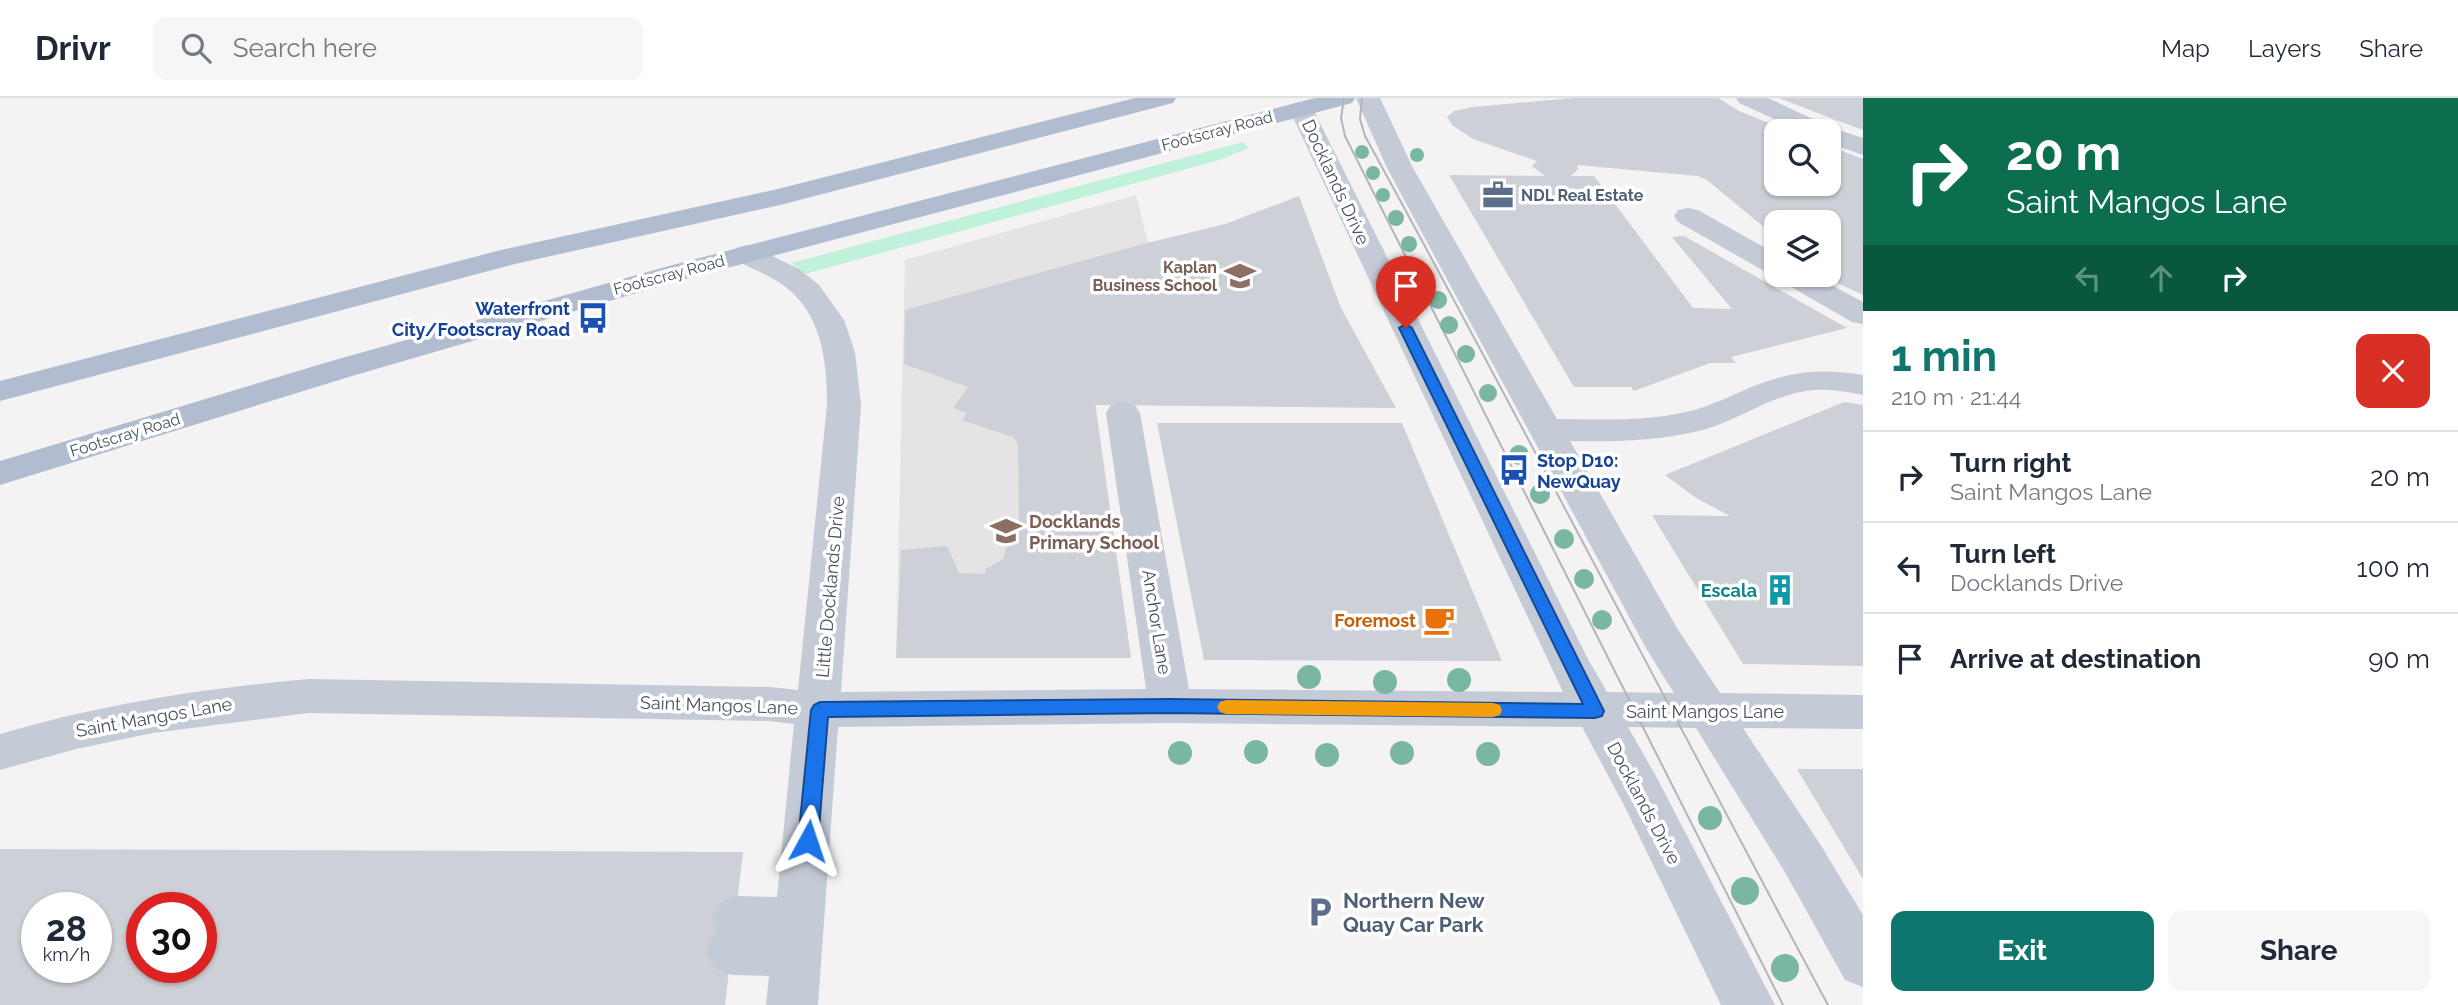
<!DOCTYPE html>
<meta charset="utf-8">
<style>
body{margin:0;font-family:Raleway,sans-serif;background:#f6f6f7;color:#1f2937;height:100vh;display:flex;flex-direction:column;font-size:26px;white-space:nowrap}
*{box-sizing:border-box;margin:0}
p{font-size:23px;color:#747a83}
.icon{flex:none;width:38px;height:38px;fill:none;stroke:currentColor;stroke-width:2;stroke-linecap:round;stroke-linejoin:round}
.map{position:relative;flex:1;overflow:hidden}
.details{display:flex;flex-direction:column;background:#fff;width:595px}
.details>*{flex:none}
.guide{background:#0b6e4f;color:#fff;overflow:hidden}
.buttons{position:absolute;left:1764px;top:21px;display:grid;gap:14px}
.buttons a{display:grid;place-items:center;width:77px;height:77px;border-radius:14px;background:#fff;box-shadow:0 2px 5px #0004;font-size:35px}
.speed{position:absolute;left:21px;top:794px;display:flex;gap:14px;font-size:35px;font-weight:700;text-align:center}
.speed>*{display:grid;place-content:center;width:91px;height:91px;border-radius:50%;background:#fff;box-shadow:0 2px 5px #0004;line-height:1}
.speed small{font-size:18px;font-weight:400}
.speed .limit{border:10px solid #d22;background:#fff;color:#111}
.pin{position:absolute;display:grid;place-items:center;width:60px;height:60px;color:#fff;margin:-72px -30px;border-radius:50% 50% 50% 0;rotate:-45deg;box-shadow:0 0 7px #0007}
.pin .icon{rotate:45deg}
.me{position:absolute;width:77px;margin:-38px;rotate:5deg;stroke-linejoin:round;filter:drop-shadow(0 0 5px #0008)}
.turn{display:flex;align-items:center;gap:24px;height:147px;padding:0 28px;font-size:32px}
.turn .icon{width:91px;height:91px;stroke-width:2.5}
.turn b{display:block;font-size:49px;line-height:60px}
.lanes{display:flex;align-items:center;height:66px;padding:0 28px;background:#0003;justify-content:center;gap:35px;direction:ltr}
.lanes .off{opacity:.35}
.round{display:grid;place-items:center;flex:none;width:74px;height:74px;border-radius:14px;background:#f6f6f7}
.headline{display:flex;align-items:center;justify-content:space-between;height:119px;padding:0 28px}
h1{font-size:42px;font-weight:700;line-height:52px;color:#0f766e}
.cta{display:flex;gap:14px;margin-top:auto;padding:14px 28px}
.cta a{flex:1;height:80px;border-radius:14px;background:#0f766e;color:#fff;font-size:28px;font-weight:700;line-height:80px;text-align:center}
.cta a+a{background:#f6f6f7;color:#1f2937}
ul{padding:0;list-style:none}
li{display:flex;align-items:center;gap:21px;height:91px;padding:0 28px;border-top:2px solid #e0e1e3}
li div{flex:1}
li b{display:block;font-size:26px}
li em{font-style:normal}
header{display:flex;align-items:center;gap:42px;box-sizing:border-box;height:98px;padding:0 35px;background:#fff;border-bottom:2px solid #e0e1e3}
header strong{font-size:33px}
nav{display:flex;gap:38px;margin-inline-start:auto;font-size:24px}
.search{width:490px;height:63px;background:#f6f6f7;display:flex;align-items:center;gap:18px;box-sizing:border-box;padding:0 24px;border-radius:14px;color:#747a83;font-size:26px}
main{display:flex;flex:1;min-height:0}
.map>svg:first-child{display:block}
</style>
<header>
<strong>Drivr</strong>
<div class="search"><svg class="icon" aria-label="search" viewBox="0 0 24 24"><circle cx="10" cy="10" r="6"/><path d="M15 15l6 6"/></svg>Search here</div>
<nav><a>Map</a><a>Layers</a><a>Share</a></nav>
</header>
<main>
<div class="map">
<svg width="1863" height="907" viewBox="0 0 1863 907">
<rect width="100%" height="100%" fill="#f4f2f2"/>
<!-- education -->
<path fill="#e5e3e4" d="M1136,97L1188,307H1096L1131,560H896L905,162Z"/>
<!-- green -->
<path fill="#c0f2db" d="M1243,44L1249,50L1219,62L805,176L791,165Z"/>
<!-- building -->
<path fill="#cdd0d6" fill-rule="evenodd" d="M1573,0H1718L1739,13L1789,33H1776V86H1829V48L1863,61V197L1821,177H1829V124H1776V139L1707,82L1698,78L1577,67L1578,71L1571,78H1594L1693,210L1732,211L1672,139L1684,138L1847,230L1731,259L1736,265H1710L1634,293L1631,289H1574L1449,77L1545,78L1532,68L1537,63L1473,41L1452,27L1447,19L1454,13L1473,9Z
M1779,0H1863V32L1828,19Z
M1299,98L1341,210L1396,310L1095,307L1131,560H896L901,452L947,448L959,475L985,476L986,471L1003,461L1010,435L1019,423L1018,346L1013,339L962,322L967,315L953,310L968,289L904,266L905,212L1143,146L1225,126Z
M1844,304L1863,307V568L1743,566L1652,417L1730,418L1696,400L1665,377Z
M1157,325H1402L1502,563L1204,562Z
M1797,671H1863V781Z
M0,751L743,754L725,907H0ZM37,810H96V870H37ZM142,810H201V870H142Z"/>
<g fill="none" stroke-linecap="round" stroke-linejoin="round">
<!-- minor -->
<path fill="#c5cbd6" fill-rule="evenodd" d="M1356,0H1380L1413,70L1557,321C1600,321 1644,324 1686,314C1713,308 1737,294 1762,285C1796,272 1828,271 1863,277V297C1847,294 1831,291 1815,292C1776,294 1740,322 1703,332C1660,343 1615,344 1570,343L1677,530L1720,595L1863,597V631L1743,630L1820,746L1863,817V889L1845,882L1786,776L1696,630L1628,629L1657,680L1775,907H1721L1624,707L1582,629L1170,625L838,629L818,907H766L769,878L732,877L714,870L706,853L714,836L718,834L712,821L719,805L737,798L777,799L794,626L770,623L309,615L153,635L76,651L0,672V636C101,606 204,590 309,581L770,589L798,592L827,307C827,261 821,212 780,185C766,176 750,170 736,162L731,156L736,150L746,147L756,150L799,171L819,187L844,222L855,254L861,307L841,594L1146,591L1106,315L1111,307L1123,304L1135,307L1140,315L1189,591L1563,594L1289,11L1292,6L1301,4L1310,6L1313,11L1588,561L1607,594L1674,595L1647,552L1387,70Z
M1736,0H1768L1830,29L1863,40V57L1829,45V33H1800L1739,5Z
M1688,110L1698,112L1776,156V177L1766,174L1678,124L1674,118L1678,112Z
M1777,177H1813L1863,204V226L1852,224L1781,183Z"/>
<!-- major -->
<path fill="#b1bcd1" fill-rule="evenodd" d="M1135,0H1176L1173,5L780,107L515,166L0,303V283L501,152L778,91Z
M1315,0H1355L1352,5L685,181L352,278L0,387V363L328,264L665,169Z"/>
<!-- tram -->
<path stroke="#b3b5bc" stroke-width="2" d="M1344,0L1341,20L1345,38L1783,907
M1362,0L1360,21L1365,38C1523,326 1673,618 1828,907"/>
</g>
<!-- trees -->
<g fill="#79b7a2">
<circle cx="1362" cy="54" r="7"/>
<circle cx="1417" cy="57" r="7"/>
<circle cx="1373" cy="75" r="7"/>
<circle cx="1383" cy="97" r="7"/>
<circle cx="1396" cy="120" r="8"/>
<circle cx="1409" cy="146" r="8"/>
<circle cx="1422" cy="173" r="8"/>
<circle cx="1438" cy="202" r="9"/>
<circle cx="1449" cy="227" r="9"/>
<circle cx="1466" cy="256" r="9"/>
<circle cx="1488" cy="295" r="9"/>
<circle cx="1519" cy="357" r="10"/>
<circle cx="1540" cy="396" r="10"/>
<circle cx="1564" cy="441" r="10"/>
<circle cx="1584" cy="481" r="10"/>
<circle cx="1602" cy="522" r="10"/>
<circle cx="1309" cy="579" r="12"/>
<circle cx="1459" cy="582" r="12"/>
<circle cx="1385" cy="584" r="12"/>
<circle cx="1256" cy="654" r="12"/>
<circle cx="1180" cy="655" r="12"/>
<circle cx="1402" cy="655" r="12"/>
<circle cx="1488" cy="656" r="12"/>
<circle cx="1327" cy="657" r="12"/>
<circle cx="1710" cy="720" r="12"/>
<circle cx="1745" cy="793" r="14"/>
<circle cx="1785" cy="870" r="14"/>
</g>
<!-- route -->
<path fill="#1a73e8" stroke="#114b97" stroke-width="2" d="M1406,226L1412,230L1604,613L1602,618L1595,620L1170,615L828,619L818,743L815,750L808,752L801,750L798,743L811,612L814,607L820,604L1170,601L1583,606L1399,230Z"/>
<!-- slow -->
<path fill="#f59e0b" d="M1226,602L1493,605L1500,607L1502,612L1500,617L1493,619L1226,616L1220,614L1217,609L1220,604Z"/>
<!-- icons -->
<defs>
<symbol id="office-bare" viewBox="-9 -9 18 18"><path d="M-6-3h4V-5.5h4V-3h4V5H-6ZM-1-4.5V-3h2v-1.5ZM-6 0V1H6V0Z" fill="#5c6f8a" stroke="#fff" stroke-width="2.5" paint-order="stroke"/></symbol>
<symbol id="university-bare" viewBox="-9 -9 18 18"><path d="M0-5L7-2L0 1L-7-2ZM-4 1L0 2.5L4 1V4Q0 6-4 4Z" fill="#8d6e63" stroke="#fff" stroke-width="2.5" paint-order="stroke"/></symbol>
<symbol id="bus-bare" viewBox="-9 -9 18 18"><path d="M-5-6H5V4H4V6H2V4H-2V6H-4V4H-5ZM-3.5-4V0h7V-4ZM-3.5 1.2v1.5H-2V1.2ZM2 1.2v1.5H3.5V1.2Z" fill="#1a4fb4" stroke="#fff" stroke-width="2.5" paint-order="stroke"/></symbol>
<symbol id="school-bare" viewBox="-9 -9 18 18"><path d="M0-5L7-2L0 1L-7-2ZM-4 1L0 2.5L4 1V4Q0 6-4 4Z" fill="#8d6e63" stroke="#fff" stroke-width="2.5" paint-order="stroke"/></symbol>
<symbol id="building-bare" viewBox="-9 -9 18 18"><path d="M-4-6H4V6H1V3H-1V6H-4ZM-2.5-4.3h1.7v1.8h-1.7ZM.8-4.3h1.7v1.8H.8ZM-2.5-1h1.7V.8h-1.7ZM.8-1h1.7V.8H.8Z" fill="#0f9aa8" stroke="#fff" stroke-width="2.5" paint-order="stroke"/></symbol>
<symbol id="cafe-bare" viewBox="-9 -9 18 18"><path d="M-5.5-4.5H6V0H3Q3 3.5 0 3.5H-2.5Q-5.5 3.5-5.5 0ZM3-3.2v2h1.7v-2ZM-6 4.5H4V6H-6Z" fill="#e8710a" stroke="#fff" stroke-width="2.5" paint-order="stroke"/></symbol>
<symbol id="parking-bare" viewBox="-9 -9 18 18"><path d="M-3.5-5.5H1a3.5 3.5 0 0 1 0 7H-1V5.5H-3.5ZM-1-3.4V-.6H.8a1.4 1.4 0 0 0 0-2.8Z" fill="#5c6f8a" stroke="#fff" stroke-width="2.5" paint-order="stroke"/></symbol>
</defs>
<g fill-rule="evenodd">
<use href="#office-bare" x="1476" y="75" width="44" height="44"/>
<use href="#university-bare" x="1218" y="156" width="44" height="44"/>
<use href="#bus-bare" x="571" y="198" width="44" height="44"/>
<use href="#bus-bare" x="1492" y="350" width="44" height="44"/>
<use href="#school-bare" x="984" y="411" width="44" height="44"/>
<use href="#building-bare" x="1758" y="470" width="44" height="44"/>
<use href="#cafe-bare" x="1417" y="500" width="44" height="44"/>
<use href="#parking-bare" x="1298" y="792" width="44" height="44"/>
</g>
<g text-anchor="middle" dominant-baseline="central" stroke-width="7" stroke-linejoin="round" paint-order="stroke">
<!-- far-street labels -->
<g font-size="16" fill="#485160" stroke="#fff">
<text transform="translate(1217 33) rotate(-15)">Footscray Road</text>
<text transform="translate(669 177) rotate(-15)">Footscray Road</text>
<text transform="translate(125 337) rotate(-17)">Footscray Road</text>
</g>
<!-- far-service labels -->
<g font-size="16" font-weight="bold" fill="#4e5e75" stroke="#fff" text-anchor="start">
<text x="1521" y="97">NDL Real Estate</text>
</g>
<!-- far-education labels -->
<g font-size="16" font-weight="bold" fill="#785e54" stroke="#fff" text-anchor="end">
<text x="1217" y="169">Kaplan<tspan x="1217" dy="18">Business School</tspan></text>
</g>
<!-- street labels -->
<g font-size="18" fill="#485160" stroke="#fff">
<text transform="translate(1336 84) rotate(65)">Docklands Drive</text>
<text transform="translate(830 489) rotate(-85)">Little Docklands Drive</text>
<text transform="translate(1157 524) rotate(81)">Anchor Lane</text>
<text transform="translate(719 607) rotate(2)">Saint Mangos Lane</text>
<text x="1705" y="613">Saint Mangos Lane</text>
<text transform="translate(154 619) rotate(-10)">Saint Mangos Lane</text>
<text transform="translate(1644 705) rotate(62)">Docklands Drive</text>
</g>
<!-- transit labels -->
<g font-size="18" font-weight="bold" fill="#164399" stroke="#fff" text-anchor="end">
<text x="570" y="210">Waterfront<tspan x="570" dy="21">City/Footscray Road</tspan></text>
<text x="1537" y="362" text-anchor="start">Stop D10:<tspan x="1537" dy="21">NewQuay</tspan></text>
</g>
<!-- education labels -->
<g font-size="18" font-weight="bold" fill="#785e54" stroke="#fff" text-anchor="start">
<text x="1029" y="423">Docklands<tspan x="1029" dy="21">Primary School</tspan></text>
</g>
<!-- culture labels -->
<g font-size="18" font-weight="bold" fill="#0d838f" stroke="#fff" text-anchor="end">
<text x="1757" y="492">Escala</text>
</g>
<!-- food labels -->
<g font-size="18" font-weight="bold" fill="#c56008" stroke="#fff" text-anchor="end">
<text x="1416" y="522">Foremost</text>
</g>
<!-- near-service labels -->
<g font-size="21" font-weight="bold" fill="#4e5e75" stroke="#fff" text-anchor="start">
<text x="1343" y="802">Northern New<tspan x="1343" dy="24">Quay Car Park</tspan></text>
</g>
</g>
</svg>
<div class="buttons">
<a><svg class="icon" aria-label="search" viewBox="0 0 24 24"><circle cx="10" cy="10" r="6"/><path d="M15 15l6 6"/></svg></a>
<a><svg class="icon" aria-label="layers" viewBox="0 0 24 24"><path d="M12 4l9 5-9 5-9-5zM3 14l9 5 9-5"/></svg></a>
</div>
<div class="speed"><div>28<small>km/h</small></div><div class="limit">30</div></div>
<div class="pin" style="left:1406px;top:230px;background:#d93025"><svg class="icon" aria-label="arrive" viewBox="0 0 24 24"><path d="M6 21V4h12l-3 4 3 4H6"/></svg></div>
<svg class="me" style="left:808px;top:743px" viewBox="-20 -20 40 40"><path d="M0-17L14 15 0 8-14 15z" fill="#1a73e8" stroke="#fff" stroke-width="4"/></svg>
</div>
<section class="details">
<div class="guide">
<div class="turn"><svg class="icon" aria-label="right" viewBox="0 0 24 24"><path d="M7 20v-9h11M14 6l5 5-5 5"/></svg><div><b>20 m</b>Saint Mangos Lane</div></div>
<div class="lanes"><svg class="icon off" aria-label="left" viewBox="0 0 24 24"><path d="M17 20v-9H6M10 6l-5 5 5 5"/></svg><svg class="icon off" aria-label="ahead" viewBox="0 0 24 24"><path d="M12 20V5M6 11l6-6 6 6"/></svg><svg class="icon" aria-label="right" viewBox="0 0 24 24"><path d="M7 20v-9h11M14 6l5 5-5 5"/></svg></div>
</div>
<div class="headline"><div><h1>1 min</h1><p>210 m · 21:44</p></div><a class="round" style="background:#d93025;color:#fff"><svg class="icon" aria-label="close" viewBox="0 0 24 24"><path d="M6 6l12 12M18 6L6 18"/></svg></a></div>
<ul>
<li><svg class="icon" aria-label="right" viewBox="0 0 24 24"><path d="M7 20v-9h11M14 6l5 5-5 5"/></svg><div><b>Turn right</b><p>Saint Mangos Lane</p></div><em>20 m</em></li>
<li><svg class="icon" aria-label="left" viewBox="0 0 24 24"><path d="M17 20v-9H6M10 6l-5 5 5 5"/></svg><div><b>Turn left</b><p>Docklands Drive</p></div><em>100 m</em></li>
<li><svg class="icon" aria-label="arrive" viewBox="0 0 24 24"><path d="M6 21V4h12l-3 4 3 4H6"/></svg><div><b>Arrive at destination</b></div><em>90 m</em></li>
</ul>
<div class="cta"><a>Exit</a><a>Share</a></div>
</section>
</main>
